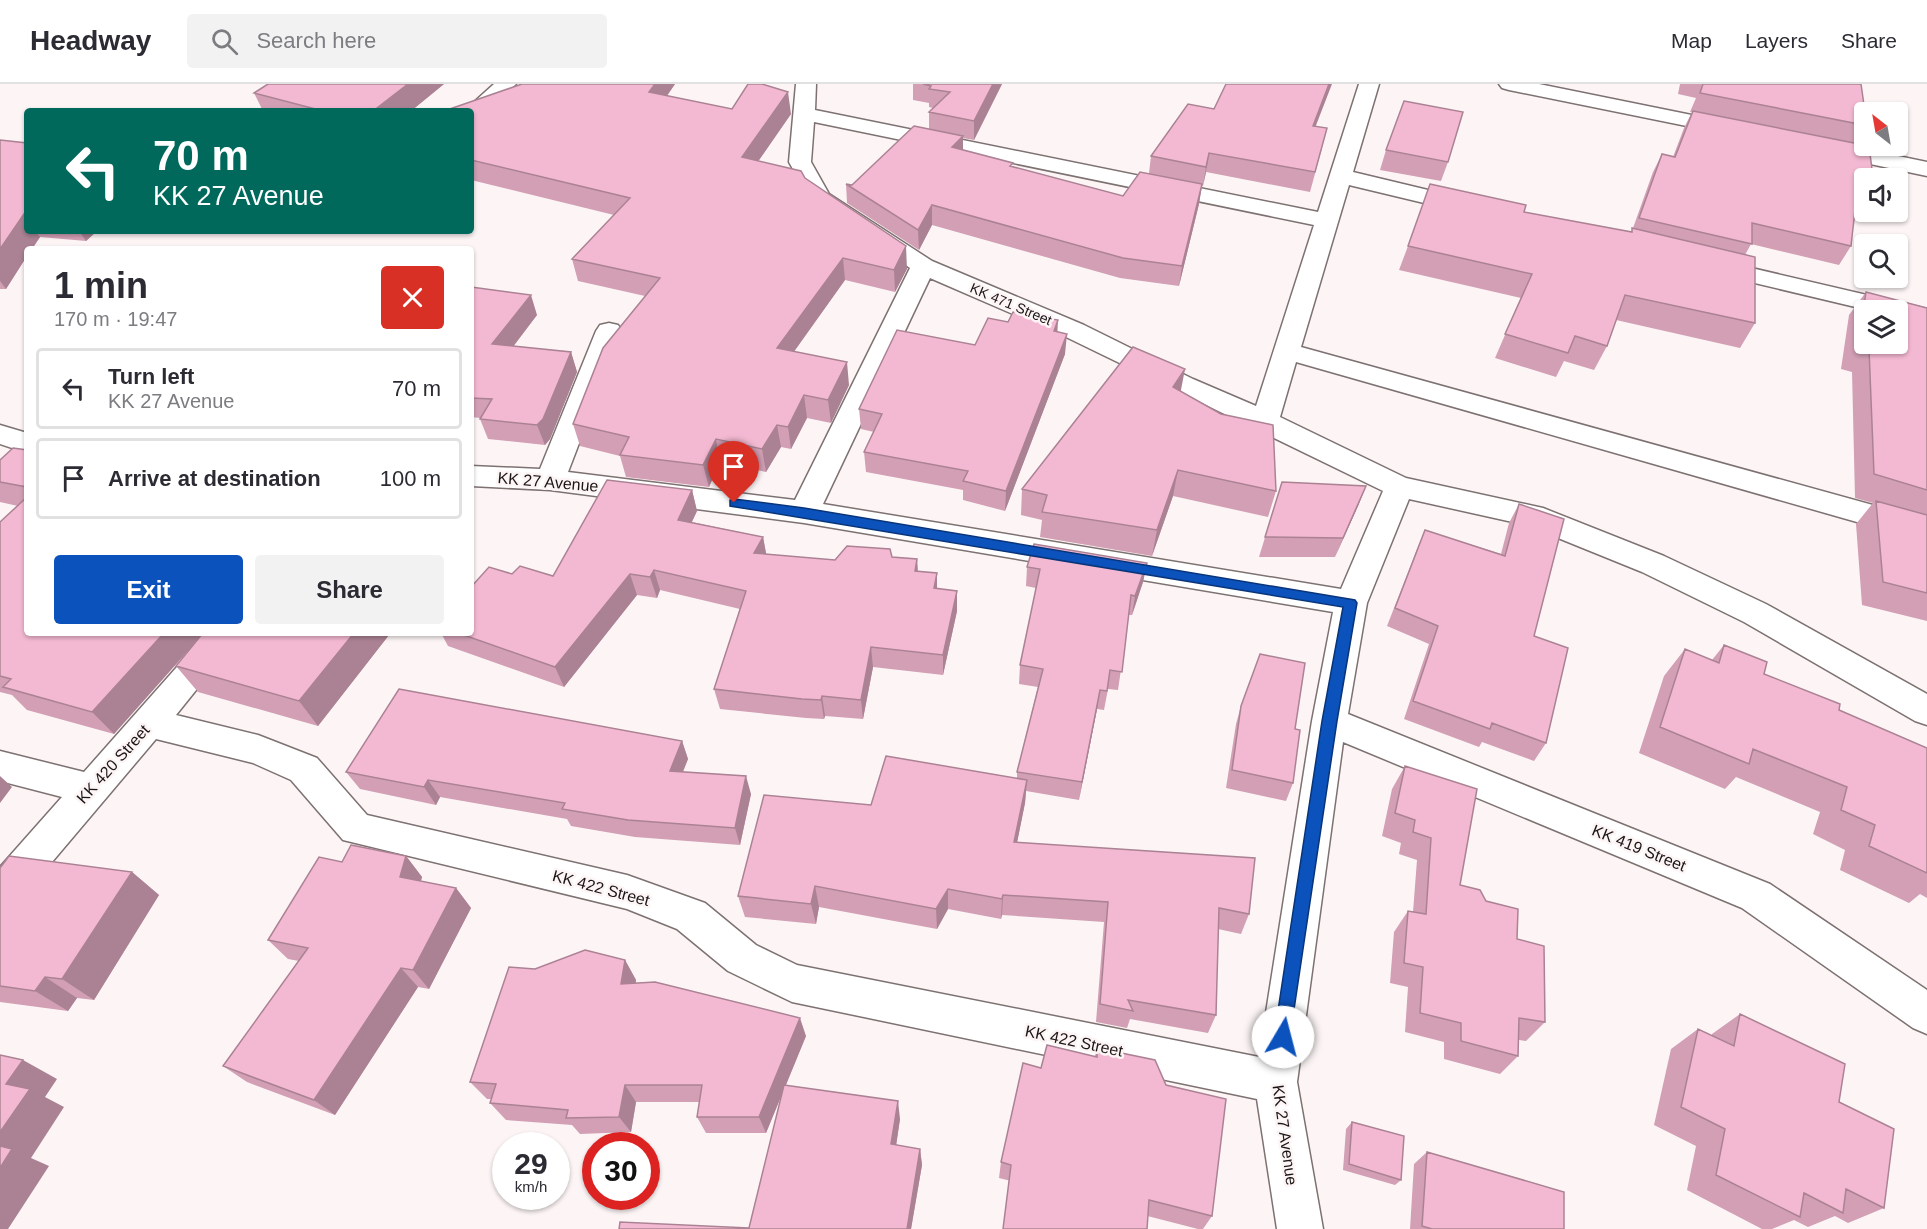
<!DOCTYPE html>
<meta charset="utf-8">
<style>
body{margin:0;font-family:Helvetica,sans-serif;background:#f2f2f3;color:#2b2b33;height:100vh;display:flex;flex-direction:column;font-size:22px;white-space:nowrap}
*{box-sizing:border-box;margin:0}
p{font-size:20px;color:#7c7c81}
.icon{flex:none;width:33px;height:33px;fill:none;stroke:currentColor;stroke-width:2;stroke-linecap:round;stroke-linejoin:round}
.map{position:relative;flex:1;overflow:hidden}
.sheet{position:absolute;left:24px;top:162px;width:450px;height:390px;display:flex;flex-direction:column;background:#fff;border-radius:6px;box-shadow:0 2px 4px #0004}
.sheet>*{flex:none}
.top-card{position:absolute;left:24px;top:24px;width:450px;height:126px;border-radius:6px;box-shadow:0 2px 4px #0004;background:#00695c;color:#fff;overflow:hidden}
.needle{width:39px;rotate:329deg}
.fabs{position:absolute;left:1854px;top:18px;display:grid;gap:12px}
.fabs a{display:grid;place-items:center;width:54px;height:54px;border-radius:6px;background:#fff;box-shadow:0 2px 4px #0004;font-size:30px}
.speed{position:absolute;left:492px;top:1048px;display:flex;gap:12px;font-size:30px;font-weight:700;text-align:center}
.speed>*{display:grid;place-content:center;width:78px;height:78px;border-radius:50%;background:#fff;box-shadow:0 2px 4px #0004;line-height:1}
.speed small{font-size:15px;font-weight:400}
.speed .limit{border:9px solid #d22;background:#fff;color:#111}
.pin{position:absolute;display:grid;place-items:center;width:51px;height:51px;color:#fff;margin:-62px -26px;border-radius:50% 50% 50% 0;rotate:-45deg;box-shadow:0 0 6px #0007}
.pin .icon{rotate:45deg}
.me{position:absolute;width:66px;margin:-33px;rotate:8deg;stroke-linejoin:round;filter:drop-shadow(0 0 4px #0008)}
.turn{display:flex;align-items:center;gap:21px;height:126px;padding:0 30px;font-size:27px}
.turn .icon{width:78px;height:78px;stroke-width:2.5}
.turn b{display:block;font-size:42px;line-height:51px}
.round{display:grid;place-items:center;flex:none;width:63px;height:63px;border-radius:6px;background:#f2f2f3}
.overview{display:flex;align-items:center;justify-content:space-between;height:102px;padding:0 30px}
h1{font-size:36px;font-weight:700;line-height:45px}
.cta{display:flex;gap:12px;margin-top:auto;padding:12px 30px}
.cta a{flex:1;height:69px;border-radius:6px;background:#0c52bc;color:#fff;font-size:24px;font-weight:700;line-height:69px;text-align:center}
.cta a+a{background:#f2f2f3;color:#2b2b33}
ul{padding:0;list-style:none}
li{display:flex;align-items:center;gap:18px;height:81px;margin:0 12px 9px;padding:0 18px;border:3px solid #e1e1e2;border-radius:6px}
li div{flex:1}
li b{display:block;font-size:22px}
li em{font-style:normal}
header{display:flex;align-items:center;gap:36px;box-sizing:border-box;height:84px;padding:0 30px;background:#fff;border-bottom:2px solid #e1e1e2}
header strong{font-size:28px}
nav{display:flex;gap:33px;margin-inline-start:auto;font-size:21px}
.search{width:420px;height:54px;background:#f2f2f3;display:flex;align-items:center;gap:15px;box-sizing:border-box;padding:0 21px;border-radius:6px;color:#7c7c81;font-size:22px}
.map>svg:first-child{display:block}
</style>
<header>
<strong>Headway</strong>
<div class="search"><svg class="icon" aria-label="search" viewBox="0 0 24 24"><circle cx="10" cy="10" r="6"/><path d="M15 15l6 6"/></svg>Search here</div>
<nav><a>Map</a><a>Layers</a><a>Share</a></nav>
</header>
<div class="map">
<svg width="1927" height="1145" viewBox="0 0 1927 1145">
<rect width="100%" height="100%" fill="#fdf5f5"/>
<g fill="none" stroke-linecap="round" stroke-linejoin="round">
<defs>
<path id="minor" d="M494,0H516L478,36L471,38V27H464Z
M796,0H816L815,26L1318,128L1359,0H1379L1353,88L1478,118L1482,123L1478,128L1470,130L1349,101L1301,263L1927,436V458L1296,278L1280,333L1406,394L1543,424L1664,472L1766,520L1927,610V641L1915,637L1744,538L1642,488L1526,441L1409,415L1367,519L1348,630L1770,800L1927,906V950L1913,944L1742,824L1343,658L1297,998L1323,1145H1277L1257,1015L792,918L728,887L677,845L627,825L343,756L291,696L253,679L156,655L14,823L0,828V783L62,713L0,697V667L84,688L207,549H242L176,631L258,651L317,674L367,731L627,791L705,819L756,861L797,881L1259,973L1312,637L1333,528L804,439L550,406L471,402V382L540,385L596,247L600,241L609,239L618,241L622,247L568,388L795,416L910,184L809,114L789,78ZM814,38L1314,141L1256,322L1193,295L1084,241L932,177L829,110L811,78ZM930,194L1066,253L1383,407L1341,505L823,420Z
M1499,0H1539L1731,39L1739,40L1742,45L1739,50L1731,51L1509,6L1502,4Z
M1826,57L1927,78V92L1818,69L1815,64L1818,59Z
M1713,175L1927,225V241L1898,234V226H1868L1704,187L1701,182L1704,177Z
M0,341L27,349V369L0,360Z"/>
</defs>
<!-- minor casing -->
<use href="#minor" stroke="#7d7171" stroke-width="3"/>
<!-- minor -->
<use href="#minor" fill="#fff" fill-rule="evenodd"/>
</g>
<!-- wall -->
<path fill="#d29fb5" d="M444,0L411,27H263L254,9Z
M522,0H675L667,12L732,25L791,30L758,77L805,94L907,185L895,208L845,196L794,267L849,301L831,339L807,334L791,365L781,363L766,388L720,378L709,403L626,393L620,372L580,362L573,340L645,212L578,197L572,175L614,131L471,96V27Z
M913,0H1002L974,56L963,54V66L1013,83L1123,112L1149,89L1151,72L1214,25L1316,43L1322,64L1310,108L1206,88L1203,102H1202L1199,120L1179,202L1120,194L932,141L919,166L847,119L846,100L852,101L929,45V28L933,24L929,23V19L913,16Z
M1680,0H1861L1864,28V46L1856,59L1873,93L1872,94H1864V105L1861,111L1857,110L1851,162L1839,181L1751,160L1745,171L1755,239L1740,264L1616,236L1607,262L1594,286L1564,277L1556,293L1495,274L1521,214L1399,186L1408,162L1524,128L1631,148L1633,144L1653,88L1662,70L1673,73L1684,44L1692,28H1690L1696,14L1678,10Z
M0,56L27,59V147H97L86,157L40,153L32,165H27V172L6,205H0Z
M1386,66L1448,78L1441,97L1380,86Z
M471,203L537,231L513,262L571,268L577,288L550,355L545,361L488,355L480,335V334L471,333Z
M1866,208L1927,224V537L1862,521L1856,440L1873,419L1855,414L1852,288L1841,285L1849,231Z
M1057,248L1065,270L1005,427L963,416V406L866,388L864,368L874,348L861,345L859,325L975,261Z
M1181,307L1276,407L1268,433L1173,412L1152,472L1040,453L1042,436L1021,431L1022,405Z
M27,366V549L202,551L203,549H388L389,551L318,642L198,608L176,582L193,561L114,650L27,626L12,611L0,608V438L18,422L0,418V376Z
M1282,398L1366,402L1358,422L1335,473H1259Z
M692,406L697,427L692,438L763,453L766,470L835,476L892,473L917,475L918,487L937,505L957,507V527L943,591L873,583L863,635L825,632L824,635L806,634L720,625L714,605L740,525L660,506L657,514L637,511L564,603L448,562L441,549H471L512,490L553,492Z
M1519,420L1546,659L1534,677L1482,658L1479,663L1404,635L1429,560L1387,542L1417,465L1425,446L1501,470L1509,439Z
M1147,479L1143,498L1132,531H1129L1118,606L1108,605L1104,626L1097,625L1079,716L1026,707L1025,719L1017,758L1249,830L1241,850L1218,845L1216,931L1208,949L1130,935L1127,944L1096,938L1104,838L1002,831L1001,835L948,825L937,845L819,823L816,840L745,833L738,812L871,721L1017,695V688L1038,603L1019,600L1020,581L1036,504L1026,502L1027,483Z
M1724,561L1764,590L1839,626L1927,664V814L1920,810L1909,819L1840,786L1845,766L1813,750L1820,728L1736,693L1725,705L1639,669L1664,592L1685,565L1712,576Z
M1241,622L1295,645L1293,699L1286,717L1226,704L1236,640Z
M682,657L688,675L683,688L751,710L740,761L635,753L571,742L567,735L440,713L436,721L360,705L346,688Z
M1405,682L1460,801L1486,817L1517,855L1545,938L1526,957L1519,956L1518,972L1500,990L1444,975V958L1405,948L1408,903L1390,899L1394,848L1408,827L1413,828L1417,776L1399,770L1401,759L1382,752L1392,705Z
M406,772L422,793L421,797L456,804L471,824L429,905L418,903L335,1031L247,998L223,982L299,877L288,875L268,856L342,778Z
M0,784L132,788L159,811L94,916L77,914L68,927L0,918Z
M625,876L636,896V899L806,952L786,1001L900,1035L896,1061L920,1065L922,1081L911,1145H619L749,1144L782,1010L766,1049H706L697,1033L700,1018H636L631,1048L580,1050L572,1041L506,1036L490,1019L491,1015H487L470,998L535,885Z
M1740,930L1839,1018L1884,1124L1848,1139L1835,1132L1808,1143L1794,1136L1772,1145H1762L1687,1106L1696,1062L1654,1041L1671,965L1698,945L1712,952V950Z
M1097,964L1212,1132L1203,1145H1198L999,1094L1001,1078L1041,984L1095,972Z
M1352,1038L1401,1096L1395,1101L1343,1086L1346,1045Z
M1427,1068L1564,1145H1410L1414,1080Z"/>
<!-- shaded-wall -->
<path fill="#ab8293" d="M408,0H444L411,27H373Z
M655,0H675L654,30L649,8Z
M993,0H1002L974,56V37Z
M1329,0H1332L1308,62L1313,42Z
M788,8L791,30L746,95L742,73Z
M963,52V71L952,63Z
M1209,69L1206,88L1203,102L1206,83Z
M1202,100L1199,120L1179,202L1182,182Z
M932,121V141L919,166L918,146Z
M24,130L27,135V147H35L40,153L32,165H27V172L6,205L0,197V165Z
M79,147H97L86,157Z
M906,162L907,185L895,208L894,186Z
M843,174L845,196L781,286L777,264Z
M531,211L537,231L500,280L492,260Z
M1058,236L1057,256L1054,247Z
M1067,250L1065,270L1005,427L1006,407Z
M571,268L577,288L550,355L545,361L537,341Z
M847,278L849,301L831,339L828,316Z
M1185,285L1180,311L1173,303Z
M804,311L807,334L791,365L788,343Z
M777,341L781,363L766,388L762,365Z
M716,355L720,378L709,403L703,381Z
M1178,386L1173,412L1152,472L1157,446Z
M1366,402L1358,422L1335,473L1343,454Z
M692,406L697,427L683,456L678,436Z
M763,453L767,474L754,469Z
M917,475L918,496L915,487Z
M1147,479L1143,498L1132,531L1135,512Z
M654,486L660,506L657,514L650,493Z
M937,489V510L934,504Z
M630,490L637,511L564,603L555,583Z
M957,507V527L943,591V571Z
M164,549H200L202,551L114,650L92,628Z
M354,549H388L389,551L318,642L299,617Z
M871,563L873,583L863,635L861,616Z
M1100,606L1097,625L1079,716L1082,698Z
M822,612L825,632L824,635L821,616Z
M682,657L688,675L676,704L670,687Z
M0,692L12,703L0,719Z
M746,692L751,710L740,761L735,744Z
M428,696L440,713L436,721L424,703Z
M1027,696L1025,719L1013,779L1014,758Z
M406,772L422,793L416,813L400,793Z
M132,788L159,811L94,916L62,895Z
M815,802L819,823L816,840L811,820Z
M456,804L471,824L429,905L413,886Z
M948,805V825L937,845L936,825Z
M1003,811L1002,831L1001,835L1002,815Z
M625,876L636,896L632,919L621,900Z
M401,884L418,903L335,1031L314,1016Z
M45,893L77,914L68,927L35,907Z
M800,934L806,952L766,1049L759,1033Z
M23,976L57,995L45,1013L64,1023L31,1074L49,1082L8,1145H0V1048L6,1000Z
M625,1001L636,1018L631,1048L619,1033Z
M898,1017L900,1035L894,1076L891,1060Z
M920,1065L922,1081L911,1145H907Z"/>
<!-- building -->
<path fill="#f4b9d2" stroke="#ab8293" stroke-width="1.5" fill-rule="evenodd" d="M268,0H408L373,27H323L254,9Z
M522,0H655L649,8L732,25L748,0H762L788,8L742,73L801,87L805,94L906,162L894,186L843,174L777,264L847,278L828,316L804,311L788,343L777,341L762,365L716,355L703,381L620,371L629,353L573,340L603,264L660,194L572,175L630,114L471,76V27H444Z
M923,0H993L974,37L929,28L950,8L929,5L931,2Z
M1226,0H1329L1313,42L1327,44L1315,88L1209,69L1206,83L1151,72L1188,20L1214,25Z
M1703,0H1861L1865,28L1864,41L1700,9Z
M1404,17L1463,28L1448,78L1386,66Z
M1693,27L1869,62L1873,93L1859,90L1851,162L1752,139V160L1639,134L1662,70L1675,73Z
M914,42L963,52L952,63L1013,79L1010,82L1123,112L1140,88L1202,100L1182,182L1123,174L932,121L918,146L846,100L852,101Z
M0,56L27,59V131L24,130L0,165Z
M1430,100L1526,121L1524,128L1632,148V144L1755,173V239L1625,211L1607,262L1575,252L1568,269L1505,250L1532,190L1408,162Z
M471,203L531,211L492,260L571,268L543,335L537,341L480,335L492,315L471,314Z
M1866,208L1927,224V406L1874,390L1869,265L1858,262ZM1864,226H1898V260H1864Z
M1013,228L1058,236L1054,247L1067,250L1006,407L963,397L968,387L864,368L882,330L859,325L897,246L975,261L988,234L1008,238Z
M1133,263L1185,285L1173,303L1221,330L1273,341L1276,407L1178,386L1157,446L1042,428L1047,411L1022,405Z
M13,364L27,366V403L0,398V376Z
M607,396L692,406L678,436L763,453L754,469L835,476L847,462L890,465L892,473L917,475L915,487L937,489L934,504L957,507L943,571L871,563L861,616L822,612L821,616L802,615L714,605L746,507L654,486L650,493L630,490L555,583L458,549H471V503L489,483L512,490L520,482L553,492Z
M1282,398L1366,402L1343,454L1265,453Z
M27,413V549H164L92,628L3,603L11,595L0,592V438Z
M1876,417L1927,431V509L1883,498Z
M1519,420L1564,435L1534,552L1568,564L1546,659L1492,639L1490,645L1413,617L1438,542L1395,524L1425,446L1505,472Z
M1034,460L1147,479L1135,512L1131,511L1122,588L1110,586L1107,607L1100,606L1082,698L1017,688L1043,585L1020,581L1040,485L1027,483Z
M203,549H354L299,617L176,582Z
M1724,561L1767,578L1764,590L1840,620L1839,626L1927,664V789L1869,762L1875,741L1841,726L1847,703L1753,665L1749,680L1660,643L1685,565L1719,579Z
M1260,570L1305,579L1295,645L1300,646L1293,699L1232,686L1241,622Z
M399,605L682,657L670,687L746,692L735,744L628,736L562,725L565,719L428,696L424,703L346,688Z
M886,672L1027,696L1014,758L1255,774L1249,830L1219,824L1216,931L1128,916L1133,927L1100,920L1108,818L1003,811L1002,815L948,805L936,825L815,802L811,820L738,812L764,711L871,721Z
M1405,682L1477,705L1460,801L1480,806L1486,817L1518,825L1517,855L1544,862L1545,938L1519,934L1518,972L1461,957V939L1420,929L1423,883L1404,879L1408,827L1426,830L1431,754L1413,748L1415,736L1395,729Z
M351,761L406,772L400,793L456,804L413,886L401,884L314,1016L223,982L308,864L268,856L319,773L342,778Z
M9,772L132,788L62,895L45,893L35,907L0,902V784Z
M585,866L625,876L621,900L655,898L800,934L759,1033H697L702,1001H625L619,1033L566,1034L568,1026L490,1019L496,1000L470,998L509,883L535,885Z
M1740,930L1845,980L1839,1018L1894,1045L1884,1124L1846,1105L1843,1129L1804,1109L1800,1133L1716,1091L1725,1045L1681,1023L1698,945L1734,962Z
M1047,961L1097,973V964L1155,976L1166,1001L1226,1015L1212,1132L1149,1116L1147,1145H1003L1011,1081L1001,1078L1023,979L1041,984Z
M0,971L23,976L6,1000L30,1005L0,1048Z
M784,1001L898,1017L891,1060L920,1065L907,1145H619L620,1138L749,1144Z
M1352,1038L1404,1052L1401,1096L1349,1080Z
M0,1062L12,1065L0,1084Z
M1427,1068L1564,1108V1145H1432L1422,1142Z"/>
<!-- route -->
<path fill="#0c52bc" stroke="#08357a" stroke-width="1.5" d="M734,415L804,424L1355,516L1357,519L1337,637L1289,959L1283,962L1277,959L1274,953L1322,637L1343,523L730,422V416Z"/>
<g text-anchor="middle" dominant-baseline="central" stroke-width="5" stroke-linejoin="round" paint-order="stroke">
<!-- far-street labels -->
<g font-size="14" fill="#1b1616" stroke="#fdf5f5">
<text transform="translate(1011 220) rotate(23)">KK 471 Street</text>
</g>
<!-- street labels -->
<g font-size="16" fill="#1b1616" stroke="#fdf5f5">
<text transform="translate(548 398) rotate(5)">KK 27 Avenue</text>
<text transform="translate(113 680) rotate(-48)">KK 420 Street</text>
<text transform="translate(1639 764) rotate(22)">KK 419 Street</text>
<text transform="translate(601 804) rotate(15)">KK 422 Street</text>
<text transform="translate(1074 957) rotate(12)">KK 422 Street</text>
<text transform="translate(1285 1051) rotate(82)">KK 27 Avenue</text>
</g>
</g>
</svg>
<div class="fabs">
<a><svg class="needle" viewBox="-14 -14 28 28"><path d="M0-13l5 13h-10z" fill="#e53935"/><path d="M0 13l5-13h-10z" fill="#7c7c81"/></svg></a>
<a><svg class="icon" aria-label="sound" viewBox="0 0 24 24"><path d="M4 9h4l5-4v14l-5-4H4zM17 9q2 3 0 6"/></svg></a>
<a><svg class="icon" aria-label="search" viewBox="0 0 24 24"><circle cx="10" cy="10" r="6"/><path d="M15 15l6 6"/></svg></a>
<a><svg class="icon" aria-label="layers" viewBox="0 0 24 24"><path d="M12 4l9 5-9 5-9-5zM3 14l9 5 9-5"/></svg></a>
</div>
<div class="speed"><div>29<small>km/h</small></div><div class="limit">30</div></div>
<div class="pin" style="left:734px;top:419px;background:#d93025"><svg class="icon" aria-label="arrive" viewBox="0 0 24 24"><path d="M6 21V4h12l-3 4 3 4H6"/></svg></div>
<svg class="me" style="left:1283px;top:953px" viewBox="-20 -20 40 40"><circle r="19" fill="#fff"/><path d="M0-13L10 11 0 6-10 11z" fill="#0c52bc"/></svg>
<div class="top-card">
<div class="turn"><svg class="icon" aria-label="left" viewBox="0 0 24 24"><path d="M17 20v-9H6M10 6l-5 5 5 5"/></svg><div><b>70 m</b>KK 27 Avenue</div></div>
</div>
<section class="sheet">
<div class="overview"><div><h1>1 min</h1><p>170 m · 19:47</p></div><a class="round" style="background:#d93025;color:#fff"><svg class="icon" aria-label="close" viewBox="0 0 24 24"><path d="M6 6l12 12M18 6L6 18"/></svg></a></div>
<ul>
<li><svg class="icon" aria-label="left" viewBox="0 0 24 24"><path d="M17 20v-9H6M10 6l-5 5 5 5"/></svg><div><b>Turn left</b><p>KK 27 Avenue</p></div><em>70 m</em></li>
<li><svg class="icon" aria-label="arrive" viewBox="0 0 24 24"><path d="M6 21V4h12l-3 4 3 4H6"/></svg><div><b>Arrive at destination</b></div><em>100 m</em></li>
</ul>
<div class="cta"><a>Exit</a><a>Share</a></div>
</section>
</div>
